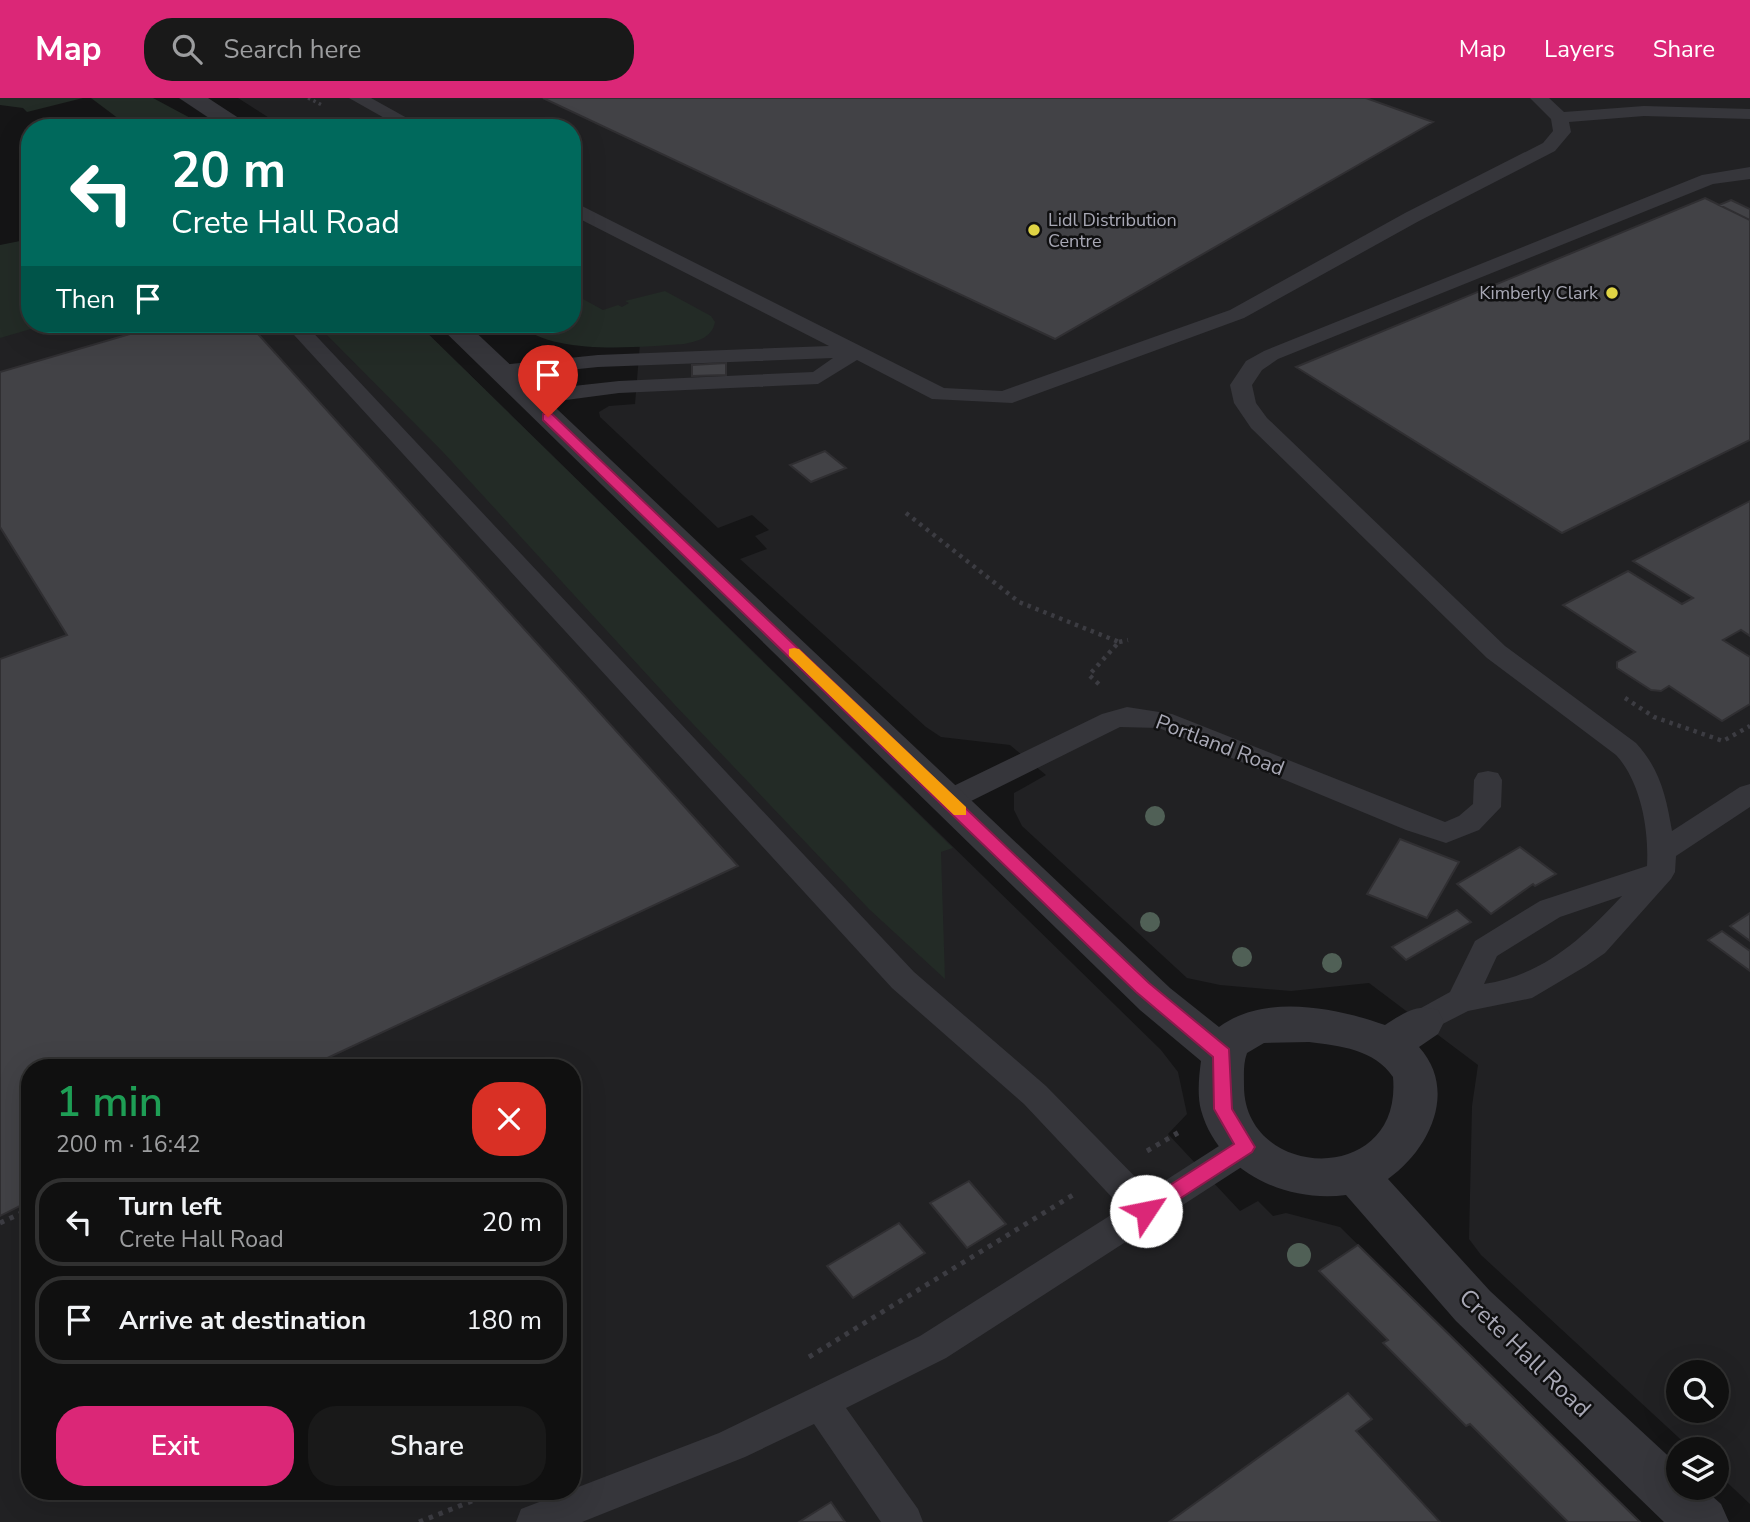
<!DOCTYPE html>
<meta charset="utf-8">
<style>
body{margin:0;font-family:"Nunito Sans",sans-serif;background:#191919;color:#f1f3f6;height:100vh;display:flex;flex-direction:column;font-size:26px;white-space:nowrap}
*{box-sizing:border-box;margin:0}
p{font-size:23px;color:#9c9d9f}
.icon{flex:none;width:38px;height:38px;fill:none;stroke:currentColor;stroke-width:2;stroke-linecap:round;stroke-linejoin:round}
.map{position:relative;flex:1;overflow:hidden}
.side{position:absolute;left:21px;top:961px;width:560px;height:441px;display:flex;flex-direction:column;background:#101010;border-radius:28px;box-shadow:0 7px 28px #0002,0 0 0 2px #303030}
.side>*{flex:none}
.hud{position:absolute;left:21px;top:21px;width:560px;height:214px;border-radius:28px;box-shadow:0 7px 28px #0002,0 0 0 2px #303030;background:#00695c;color:#fff;overflow:hidden}
.buttons{position:absolute;left:1666px;top:1262px;display:grid;gap:14px}
.buttons a{display:grid;place-items:center;width:63px;height:63px;border-radius:50%;background:#101010;box-shadow:0 7px 28px #0002,0 0 0 2px #303030;font-size:35px}
.pin{position:absolute;display:grid;place-items:center;width:60px;height:60px;color:#fff;margin:-72px -30px;border-radius:50% 50% 50% 0;rotate:-45deg;box-shadow:0 0 7px #0007}
.pin .icon{rotate:45deg}
.me{position:absolute;width:77px;margin:-38px;rotate:56deg;stroke-linejoin:round;filter:drop-shadow(0 0 5px #0008)}
.turn{display:flex;align-items:center;gap:24px;height:147px;padding:0 35px;font-size:32px}
.turn .icon{width:91px;height:91px;stroke-width:2.5}
.turn b{display:block;font-size:49px;line-height:60px}
.then{display:flex;align-items:center;height:66px;padding:0 35px;background:#0003;gap:14px;font-size:26px}
.round{display:grid;place-items:center;flex:none;width:74px;height:74px;border-radius:28px;background:#191919}
.headline{display:flex;align-items:center;justify-content:space-between;height:119px;padding:0 35px}
h1{font-size:42px;font-weight:600;line-height:52px;color:#1e9e55}
.button{display:flex;gap:14px;margin-top:auto;padding:14px 35px}
.button a{flex:1;height:80px;border-radius:28px;background:#db2777;color:#fff;font-size:28px;font-weight:600;line-height:80px;text-align:center}
.button a+a{background:#191919;color:#f1f3f6}
ul{padding:0;list-style:none}
li{display:flex;align-items:center;gap:21px;height:88px;margin:0 14px 10px;padding:0 21px;border:4px solid #303030;border-radius:28px}
li div{flex:1}
li b{display:block;font-size:26px}
li em{font-style:normal}
header{display:flex;align-items:center;gap:42px;box-sizing:border-box;height:98px;padding:0 35px;background:#db2777;color:#fff}
header strong{font-size:33px}
nav{display:flex;gap:38px;margin-inline-start:auto;font-size:24px}
.search{width:490px;height:63px;background:#191919;display:flex;align-items:center;gap:18px;box-sizing:border-box;padding:0 24px;border-radius:28px;color:#9c9d9f;font-size:26px}
.map>svg:first-child{display:block}
</style>
<header>
<strong>Map</strong>
<div class="search"><svg class="icon" aria-label="search" viewBox="0 0 24 24"><circle cx="10" cy="10" r="6"/><path d="M15 15l6 6"/></svg>Search here</div>
<nav><a>Map</a><a>Layers</a><a>Share</a></nav>
</header>
<div class="map">
<svg width="1750" height="1424" viewBox="0 0 1750 1424">
<rect width="100%" height="100%" fill="#151516"/>
<!-- built -->
<path fill="#212123" fill-rule="evenodd" d="M238,0H1750V1406L1717,1375V1351H1691L1481,1157L1469,1141L1472,1008L1478,967L1369,885L1291,893L1220,887L1187,880L1022,728L1014,712V695L1046,677L1010,647L941,639L926,629L740,461L767,451L755,438L769,432L752,417L718,430L600,319L599,314L609,308L635,306L640,245L572,226V30H285ZM1678,1274H1717V1312H1678Z
M0,152L30,226H418L1161,952L1178,974L1187,1016L1168,1036L1240,1113L1258,1103L1273,1118L1286,1115L1340,1129L1640,1424H0ZM30,970H572V1393H30Z"/>
<!-- green -->
<path fill="#232b26" d="M0,0H83L27,14L23,10L0,7Z
M91,0H153L209,30H131Z
M30,141V226H48L0,240V147Z
M665,193L711,218L715,224C712,240 698,243 684,246C637,249 554,258 518,226H572V195L603,212L618,207L622,209L629,205L625,203Z
M316,226H418L953,750L941,754L945,881L869,811L674,606L443,354Z"/>
<!-- building -->
<path fill="#424246" stroke="#302f32" stroke-width="2" d="M543,0H1366L1433,24L1055,241Z
M1705,100L1750,122V342L1562,435L1296,269Z
M1731,102L1750,111V122L1719,107Z
M164,226H249L738,768L306,970H30V1103L0,1118V561L67,537L0,429V274Z
M726,265V277L692,278V267Z
M825,353L846,370L811,384L790,367Z
M1750,403V538L1741,532L1723,542L1750,559V606L1722,623L1669,588L1661,593L1651,592L1617,570V564L1635,554L1563,507L1628,473L1682,506L1693,500L1633,463Z
M1400,741L1459,764L1427,820L1367,796Z
M1520,749L1556,776L1535,788L1533,786L1491,816L1457,786Z
M1457,812L1471,824L1406,862L1392,849Z
M1750,815V843L1730,828Z
M1722,833L1750,853V873L1708,842Z
M969,1083L1006,1126L967,1150L930,1105Z
M899,1125L925,1155L853,1200L827,1168Z
M1358,1147L1640,1424H1568L1470,1326L1466,1328L1383,1245L1388,1242L1319,1173Z
M1348,1295L1372,1321L1356,1333L1440,1424H1169Z
M831,1404L845,1424H799Z"/>
<g fill="none" stroke-linecap="round" stroke-linejoin="round">
<!-- path-far2 -->
<path stroke="#3c3c42" stroke-width="3.5" stroke-dasharray="2.5 3.5" stroke-linecap="butt" d="M308,0L324,8
M451,22L466,30"/>
<!-- path-far1 -->
<path stroke="#3c3c42" stroke-width="4.5" stroke-dasharray="3.5 5" stroke-linecap="butt" d="M906,415L1019,504L1119,544L1089,577L1102,589
M1119,544L1128,542
M1625,600L1654,619L1723,643L1750,628"/>
<!-- path -->
<path stroke="#3c3c42" stroke-width="5" stroke-dasharray="4.5 6" stroke-linecap="butt" d="M1147,1053L1181,1033
M0,1125L30,1111
M809,1259L1073,1097
M419,1424L497,1393"/>
<!-- lane -->
<path fill="#36363b" fill-rule="evenodd" d="M349,0H371L425,30H402Z
M1530,0H1549L1564,14L1644,8L1750,11V21L1644,18L1569,24L1571,34L1555,53L1419,123L1244,220L1012,305L932,301L857,262L818,286L619,295L528,307L517,300L528,293L619,283L813,274L833,260L598,269L500,279L489,273L500,267L598,257L829,248L572,117V103L944,290L1002,293L1230,212L1405,115L1543,45L1553,33L1551,21Z
M1750,69V81L1713,86L1278,261L1262,272L1252,287L1256,305L1267,320L1505,548L1636,645C1660,671 1666,698 1672,733L1740,689L1750,686V709L1676,758L1675,774L1671,781L1605,855L1586,868L1532,900L1468,913L1423,936L1412,933L1407,924L1412,915L1450,894L1475,843L1540,803L1647,768C1649,732 1641,684 1616,657L1487,560L1251,330L1234,305L1230,287L1246,263L1264,253L1702,77ZM1622,798C1582,841 1543,877 1484,886L1497,858L1560,819Z
M284,226H305L914,874L1046,988L1149,1093L1233,1039L1245,1035L1257,1039L1262,1049L1257,1059L946,1260L846,1310L918,1411L923,1424H881L814,1326L745,1359L582,1424H516L521,1411L719,1335L920,1238L1122,1110L1024,1006L892,890Z
M1127,609L1172,616L1445,724L1459,718L1473,706L1474,682L1478,675L1488,673L1498,675L1502,682L1501,709L1479,732L1446,745L1406,732L1159,630L1120,629L959,709L949,712L939,709L935,702L939,695L1102,616Z"/>
<!-- street -->
<path fill="#36363b" fill-rule="evenodd" d="M179,0H208L254,30H224Z
M437,226H467L1170,890L1219,929C1265,895 1336,910 1385,927C1404,915 1416,905 1438,912L1444,924L1438,936L1419,949C1458,992 1430,1051 1388,1081L1490,1193L1678,1367V1390H1703L1721,1406L1729,1424H1664L1456,1223L1346,1097C1286,1105 1218,1074 1201,1012C1197,997 1199,978 1201,963L1140,912ZM1309,944C1340,948 1374,951 1393,979C1403,1089 1244,1083 1244,988C1244,977 1243,966 1247,955L1264,945Z"/>
</g>
<!-- trees -->
<g fill="#506056">
<circle cx="1155" cy="718" r="10"/>
<circle cx="1150" cy="824" r="10"/>
<circle cx="1242" cy="859" r="10"/>
<circle cx="1332" cy="865" r="10"/>
<circle cx="1299" cy="1157" r="12"/>
</g>
<!-- route -->
<path fill="#db2777" stroke="#8e194d" stroke-width="2" d="M543,316H552L1149,885L1229,951L1232,1011L1255,1049L1252,1054L1153,1118H1139L1136,1113L1139,1107L1234,1046L1214,1011L1213,959L1136,894L543,322Z"/>
<!-- slow -->
<path fill="#f59e0b" d="M794,550L799,551L966,709V717H954L789,558V551Z"/>
<!-- markers -->
<g fill="#dfd344" stroke="#101011" stroke-width="2.5">
<circle cx="1034" cy="132" r="7"/>
<circle cx="1612" cy="195" r="7"/>
</g>
<g text-anchor="middle" dominant-baseline="central" stroke-width="5" stroke-linejoin="round" paint-order="stroke">
<!-- far-poi labels -->
<g font-size="18" fill="#a8a8b5" stroke="#101011" text-anchor="start">
<text x="1048" y="122">Lidl Distribution<tspan x="1048" dy="21">Centre</tspan></text>
<text x="1598" y="195" text-anchor="end">Kimberly Clark</text>
</g>
<!-- street labels -->
<g font-size="21" fill="#a8a8b5" stroke="#101011">
<text transform="translate(1220 647) rotate(21)">Portland Road</text>
</g>
<!-- near-street labels -->
<g font-size="24" fill="#a8a8b5" stroke="#101011">
<text transform="translate(1525 1255) rotate(44)">Crete Hall Road</text>
</g>
</g>
</svg>
<div class="buttons">
<a><svg class="icon" aria-label="search" viewBox="0 0 24 24"><circle cx="10" cy="10" r="6"/><path d="M15 15l6 6"/></svg></a>
<a><svg class="icon" aria-label="layers" viewBox="0 0 24 24"><path d="M12 4l9 5-9 5-9-5zM3 14l9 5 9-5"/></svg></a>
</div>
<div class="pin" style="left:548px;top:319px;background:#d93025"><svg class="icon" aria-label="arrive" viewBox="0 0 24 24"><path d="M6 21V4h12l-3 4 3 4H6"/></svg></div>
<svg class="me" style="left:1146px;top:1113px" viewBox="-20 -20 40 40"><circle r="19" fill="#fff"/><path d="M0-13L10 11 0 6-10 11z" fill="#db2777"/></svg>
<div class="hud">
<div class="turn"><svg class="icon" aria-label="left" viewBox="0 0 24 24"><path d="M17 20v-9H6M10 6l-5 5 5 5"/></svg><div><b>20 m</b>Crete Hall Road</div></div>
<div class="then">Then<svg class="icon" aria-label="arrive" viewBox="0 0 24 24"><path d="M6 21V4h12l-3 4 3 4H6"/></svg></div>
</div>
<section class="side">
<div class="headline"><div><h1>1 min</h1><p>200 m · 16:42</p></div><a class="round" style="background:#d93025;color:#fff"><svg class="icon" aria-label="close" viewBox="0 0 24 24"><path d="M6 6l12 12M18 6L6 18"/></svg></a></div>
<ul>
<li><svg class="icon" aria-label="left" viewBox="0 0 24 24"><path d="M17 20v-9H6M10 6l-5 5 5 5"/></svg><div><b>Turn left</b><p>Crete Hall Road</p></div><em>20 m</em></li>
<li><svg class="icon" aria-label="arrive" viewBox="0 0 24 24"><path d="M6 21V4h12l-3 4 3 4H6"/></svg><div><b>Arrive at destination</b></div><em>180 m</em></li>
</ul>
<div class="button"><a>Exit</a><a>Share</a></div>
</section>
</div>
